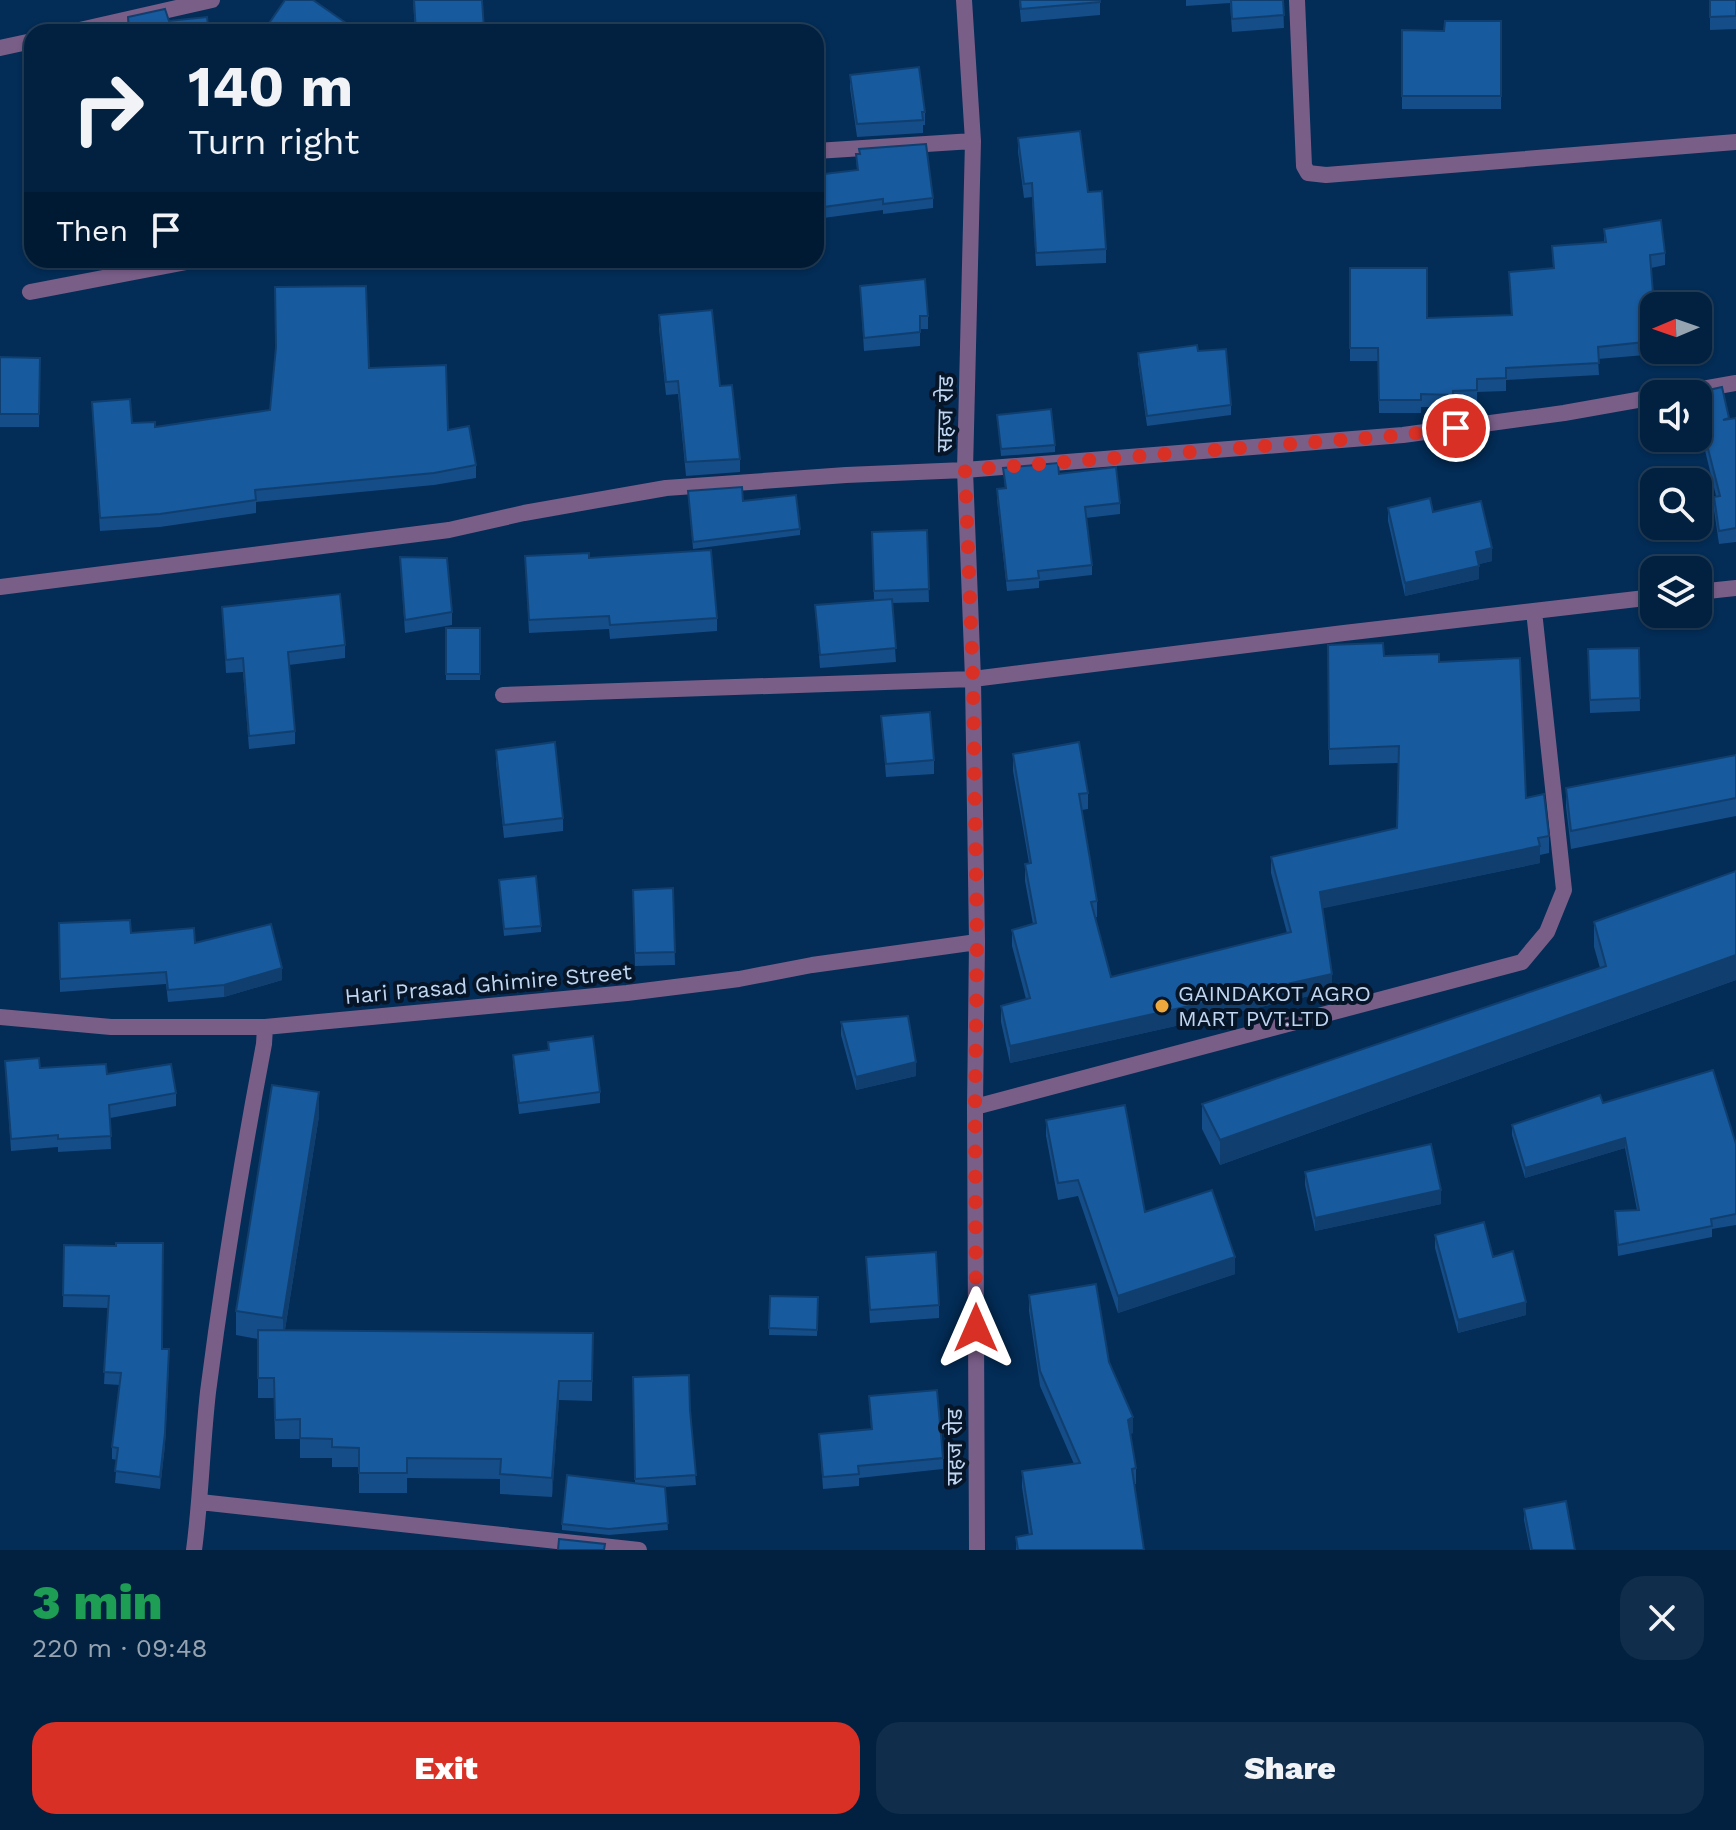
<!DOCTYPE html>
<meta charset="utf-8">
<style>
body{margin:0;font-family:"Work Sans","Noto Sans Devanagari",sans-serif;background:#102e4b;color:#f1f3f6;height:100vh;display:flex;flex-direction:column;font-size:30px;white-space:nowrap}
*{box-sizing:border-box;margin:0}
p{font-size:26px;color:#96a3b1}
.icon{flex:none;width:44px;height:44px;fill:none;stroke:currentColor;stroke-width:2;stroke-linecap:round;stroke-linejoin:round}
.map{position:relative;height:1550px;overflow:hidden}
.details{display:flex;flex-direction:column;background:#022140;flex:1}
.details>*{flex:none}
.banner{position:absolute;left:24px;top:24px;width:800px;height:244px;border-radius:24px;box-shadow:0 2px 6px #0004,0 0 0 2px #233e59;background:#022140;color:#f1f3f6;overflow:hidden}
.needle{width:52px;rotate:268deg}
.buttons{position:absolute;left:1640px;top:292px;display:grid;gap:16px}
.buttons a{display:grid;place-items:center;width:72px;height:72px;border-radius:16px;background:#022140;box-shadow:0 2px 6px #0004,0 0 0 2px #233e59;font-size:40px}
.pin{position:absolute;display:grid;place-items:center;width:68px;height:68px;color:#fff;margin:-34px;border:4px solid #fff;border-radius:50%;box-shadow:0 2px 8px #0007}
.me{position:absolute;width:88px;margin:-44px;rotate:0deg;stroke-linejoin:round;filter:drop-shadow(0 0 6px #0008)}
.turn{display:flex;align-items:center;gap:28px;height:168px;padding:0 32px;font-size:36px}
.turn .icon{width:104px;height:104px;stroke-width:2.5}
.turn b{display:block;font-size:56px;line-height:68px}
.then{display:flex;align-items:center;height:76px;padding:0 32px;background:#0003;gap:16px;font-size:30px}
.round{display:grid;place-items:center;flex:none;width:84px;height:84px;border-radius:24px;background:#102e4b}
.overview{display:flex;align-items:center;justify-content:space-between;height:136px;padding:0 32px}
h1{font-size:48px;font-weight:800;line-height:60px;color:#1e9e55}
.primary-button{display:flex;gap:16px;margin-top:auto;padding:16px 32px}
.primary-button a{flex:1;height:92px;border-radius:24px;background:#d93025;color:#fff;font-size:32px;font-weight:800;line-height:92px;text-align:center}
.primary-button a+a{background:#102e4b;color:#f1f3f6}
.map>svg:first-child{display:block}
</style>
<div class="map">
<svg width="1736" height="1550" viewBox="0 0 1736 1550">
<rect width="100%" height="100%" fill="#032c56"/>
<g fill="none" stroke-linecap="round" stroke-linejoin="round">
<!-- minor -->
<path stroke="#795e88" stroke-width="16" d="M964,0L973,141L965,470L973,679L977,942L975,1107L977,1550
M1297,0L1304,166L1308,173L1326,175L1736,142
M71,32L212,0
M0,48L32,41
M816,151L973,141
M30,292L197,260
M1674,394L1736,383
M0,587L449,530L524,513L666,488L846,475L965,470L1403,435L1564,413L1654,397
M1698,592L1736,588
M503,695L973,679L1344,633L1654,597
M0,1017L111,1027H265L627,993L739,979L812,965L977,942
M975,1107L1522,962L1547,932L1564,890L1534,611
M200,1502L639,1550
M194,1550C201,1498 202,1445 208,1392C223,1275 242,1159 264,1044L265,1027"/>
</g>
<!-- wall -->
<path fill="#144d88" d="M413,0H482L484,32H415Z
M1019,0H1100V15L1021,22Z
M1186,0H1283L1284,28L1232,32L1230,3L1186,6Z
M1710,0H1736V29L1710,30Z
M1501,21V109H1402V30L1444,31Z
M850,75L925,112V125H923V133L857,137L850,88Z
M1018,138L1088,192L1106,249V263L1036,266L1032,197L1024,198L1018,152Z
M856,154L933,198V208L883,214V210L816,219V175L857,170Z
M1604,229L1665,253V265L1651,268L1654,306V350H1657V354L1598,359L1599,375L1506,380V391L1477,392V403L1453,404V407H1421V413H1379L1378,361H1350V268L1427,318L1511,315L1509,272L1553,268L1552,246L1604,242Z
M860,286L928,316V329H920V346L864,351Z
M659,315L720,386L740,459V472L686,476L678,394L666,395L659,329Z
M1198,351L1231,405V415L1147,426L1138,363V353Z
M0,357L40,358L39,427H0Z
M369,368L448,430L476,465V478L434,485L256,502V513L160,527L100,531L92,402L132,423L155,427L270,410Z
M1698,394L1729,419L1736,418V542L1719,544L1714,510V497L1716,496L1702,438L1687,442L1686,438H1698Z
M997,415L1055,445V452L1001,456Z
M1003,468L1059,474L1120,503V514L1086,518L1092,565V575L1039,581V588L1007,591L997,500V489H1005Z
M688,491L743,501L800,529V535L693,549Z
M1388,508L1433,512L1492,561L1479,564V579L1405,596L1388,521Z
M927,530L929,602L892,603L896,662L820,668L815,605L874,600L872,532Z
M525,556L589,558L717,618V631L610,639L609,629L529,633Z
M400,557L452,612V625L405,633Z
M222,607L345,645V658L289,665L295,731V744L249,749L243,672L226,673Z
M446,628H480V680H446Z
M1328,645L1384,656L1439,662L1526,798L1549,836V853L1540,855V863L1322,908L1332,991L1010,1063L1001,1022V1006L1026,999L1012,946V930L1033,924L1025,881V864L1029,863L1013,771V754L1088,793V809L1082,810L1097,901V917L1095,918L1111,977L1287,933L1271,873V857L1397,828L1398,763L1329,765Z
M1639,648L1640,711L1590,713L1588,649Z
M881,716L934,760V774L886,777Z
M496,750L563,818V831L504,838L496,763Z
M1736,755V816L1571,849L1566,807V788Z
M499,880L541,926V932L504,936Z
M673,888L675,965L635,966L633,890Z
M1594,922L1736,980L1220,1165L1202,1129V1104L1600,968L1594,947Z
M59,923L195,943L282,980L224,997L168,1002L166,984L60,992Z
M841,1022L916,1076L856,1090L841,1035Z
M548,1042L600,1092V1103L519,1114L513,1065V1055L548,1050Z
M5,1061L40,1068L107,1074L176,1093V1106L110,1118L111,1149L58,1152V1147L11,1151Z
M1603,1103L1736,1144V1225L1712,1229V1237L1618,1256L1615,1211L1637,1210L1625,1148L1525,1178L1512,1135V1125Z
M319,1116L285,1330L593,1333L592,1401L559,1400L552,1497L500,1494V1479L407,1478V1493H359V1467H332V1458H300V1439H275L274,1398H258V1339L236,1335V1311Z
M1046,1120L1145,1212L1235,1274L1118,1313L1078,1196L1058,1200L1046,1136Z
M1305,1172L1441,1204L1315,1231L1305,1185Z
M1435,1235L1493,1257L1526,1315L1458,1333L1435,1248Z
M64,1245L162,1349L169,1361L165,1445L160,1489L115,1483L117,1460L112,1459V1447L120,1385L104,1384L108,1308L63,1307Z
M866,1257L939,1305V1318L870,1323Z
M1029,1295L1109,1362L1133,1433L1130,1434L1136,1468V1484H1134L1144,1550H1016V1537L1029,1535L1022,1487V1471L1074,1464L1040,1386L1029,1311Z
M770,1296L818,1297L817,1336L769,1335Z
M633,1377L690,1410L696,1485L665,1487L668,1530L609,1535L562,1530V1524L635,1483Z
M869,1396L943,1458V1469L859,1478V1486L823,1489L819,1434L871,1429Z
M1524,1509L1575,1550H1530L1524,1520Z"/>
<!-- shaded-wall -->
<path fill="#103f6f" d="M346,23V32H340Z
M1702,425V438L1687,442V438H1698V426Z
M1492,548V561L1476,565V552Z
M1479,566V579L1405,596V583Z
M1540,846V863L1320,909V892Z
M1736,955V980L1220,1165V1140Z
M282,968V980L224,997V985Z
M1332,974V991L1010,1063V1046Z
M916,1062V1076L856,1090V1077Z
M319,1092V1116L283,1342V1318Z
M1625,1138V1148L1525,1178V1168Z
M1441,1190V1204L1315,1231V1218Z
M1235,1257V1274L1118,1313V1296Z
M1526,1302V1315L1458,1333V1320Z
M169,1361L165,1445L160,1489V1477Z
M559,1381V1400L552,1497V1478Z
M1133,1417V1433L1128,1435V1420Z"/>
<!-- building -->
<path fill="#175a9e" stroke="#103f6f" stroke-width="2" d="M285,0H313L346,23L340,32H263Z
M414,0H482L484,29L416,32Z
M1020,0H1100V2L1021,9Z
M1231,0H1283L1284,15L1232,19Z
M1710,0H1736V16L1710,17Z
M165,9L169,21L207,17L209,32H129L128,17Z
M1445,21H1501V96H1402V30L1444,31Z
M919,67L925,112H922L923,120L857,124L850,75Z
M1080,131L1088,192L1102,191L1106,249L1036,253L1032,183L1024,184L1018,138Z
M926,144L933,198L883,204V199L816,208V175L858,170L856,154H860L859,149Z
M1661,220L1665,253L1650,255L1654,306V341L1598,347L1599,363L1506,368V378L1477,379V390L1453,391V395L1421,394V400H1379L1378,348H1350V268H1427V318L1512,315L1509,272L1554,268L1552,246L1606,242L1604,229Z
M925,279L928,316H920V332L864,338L860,286Z
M366,286L369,368L446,365L448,430L469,426L476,465L434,473L255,490L256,500L160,514L100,518L92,402L130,399L132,423L155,422V427L270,410L276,347L275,287Z
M712,310L720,386L732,385L740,459L686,462L678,381L666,382L659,315Z
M1197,345L1198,351L1226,349L1231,405L1147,416L1138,353Z
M0,357L40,358L39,414H0Z
M1722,387L1729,418L1723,420L1736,418V528L1719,531L1714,497L1720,496L1702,425L1698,426V394H1691Z
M1051,409L1055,445L1001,449L997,415Z
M1058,463L1059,474L1116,467L1120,503L1085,507L1092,565L1038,571L1039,578L1007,581L997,489L1006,488L1003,468Z
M742,487L743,501L796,495L800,529L693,542L688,491Z
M1430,498L1433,512L1481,501L1492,548L1476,552L1479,566L1405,583L1388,508Z
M927,530L929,589L874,591L872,532Z
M711,550L717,618L610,625L609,616L529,620L525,556L589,553V558Z
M400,557L447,558L452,612L405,620Z
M340,594L345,645L288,652L295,731L249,736L243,658L226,660L222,607Z
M892,599L896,648L820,655L815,605Z
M446,628H480V674H446Z
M1383,643L1384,656L1439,654V662L1520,658L1526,798L1544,794L1549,836L1538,838L1540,846L1320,892L1332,974L1010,1046L1001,1006L1030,998L1012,930L1036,923L1025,864L1031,863L1013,754L1079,742L1088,793L1079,794L1097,901L1091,902L1111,977L1291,932L1271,857L1397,828L1399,746L1329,749L1328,645Z
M1639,648L1640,698L1590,700L1588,649Z
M930,712L934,760L886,764L881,716Z
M555,742L563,818L504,825L496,750Z
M1736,755V798L1571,831L1566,788Z
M1736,871V955L1220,1140L1202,1104L1606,966L1594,922Z
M536,876L541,926L504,929L499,880Z
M673,888L675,952L635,953L633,890Z
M130,920L131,933L194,928L195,943L271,924L282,968L224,985L168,990L166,972L60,979L59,923Z
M908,1016L916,1062L856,1077L841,1022Z
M593,1036L600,1092L519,1103L513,1055L549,1050L548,1042Z
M39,1058L40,1068L106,1064L107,1074L171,1064L176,1093L109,1105L111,1136L58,1139V1135L11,1139L5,1061Z
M1713,1070L1736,1144V1214L1711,1219L1712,1226L1618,1245L1615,1211L1639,1210L1625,1138L1525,1168L1512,1125L1600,1095L1603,1103Z
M272,1085L319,1092L283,1318L236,1311Z
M1125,1105L1145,1212L1212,1190L1235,1257L1118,1296L1078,1180L1058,1183L1046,1120Z
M1431,1144L1441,1190L1315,1218L1305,1172Z
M1484,1222L1493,1257L1513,1251L1526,1302L1458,1320L1435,1235Z
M116,1243H163L162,1349H169L165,1433L160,1477L115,1471L118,1448L112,1447L121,1373L104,1372L109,1296L63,1295L64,1245L116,1246Z
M936,1252L939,1305L870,1310L866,1257Z
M1096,1284L1109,1362L1133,1417L1128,1420L1136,1468L1132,1469L1144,1550H1018L1016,1537L1032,1534L1022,1471L1080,1463L1040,1371L1029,1295Z
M770,1296L818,1297L817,1330L769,1328Z
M258,1330L593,1333L592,1381H559L552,1478L500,1474L501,1459L407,1458V1473H359V1448L332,1447V1439L300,1438V1419L275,1420L274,1378H258Z
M689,1375L690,1410L696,1475L635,1479L633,1377Z
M937,1390L943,1458L858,1466L859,1474L823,1477L819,1434L872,1429L869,1396Z
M567,1475L665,1487L668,1523L609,1529L562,1524Z
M1566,1501L1575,1550H1532L1524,1509Z
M559,1539L605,1544L604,1550H558Z"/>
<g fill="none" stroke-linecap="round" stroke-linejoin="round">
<!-- route -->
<path stroke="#d93025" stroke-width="14" stroke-dasharray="0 25.2" d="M976,1328L975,1107L977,942L973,679L965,470L1403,435L1456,428"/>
</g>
<!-- markers -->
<circle fill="#eea73d" stroke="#061527" stroke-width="3" cx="1162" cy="1006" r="8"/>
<g text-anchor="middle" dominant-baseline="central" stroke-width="8" stroke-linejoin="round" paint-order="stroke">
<!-- street labels -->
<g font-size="22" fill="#c0d6f0" stroke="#061527">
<text transform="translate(945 414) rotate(-89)">सहज रोड</text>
<text transform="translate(488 984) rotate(-5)">Hari Prasad Ghimire Street</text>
<text transform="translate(954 1447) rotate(-90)">सहज रोड</text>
</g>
<!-- poi labels -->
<g font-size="22" fill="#c0d6f0" stroke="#061527" text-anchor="start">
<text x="1178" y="993">GAINDAKOT AGRO<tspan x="1178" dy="25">MART PVT.LTD</tspan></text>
</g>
</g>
</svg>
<div class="buttons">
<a><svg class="needle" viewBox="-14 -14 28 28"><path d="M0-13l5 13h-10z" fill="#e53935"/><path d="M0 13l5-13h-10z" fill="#96a3b1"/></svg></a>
<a><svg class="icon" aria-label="sound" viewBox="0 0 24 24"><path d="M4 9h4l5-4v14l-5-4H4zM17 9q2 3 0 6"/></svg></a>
<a><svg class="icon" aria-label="search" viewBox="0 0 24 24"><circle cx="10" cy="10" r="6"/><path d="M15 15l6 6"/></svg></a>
<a><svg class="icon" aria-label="layers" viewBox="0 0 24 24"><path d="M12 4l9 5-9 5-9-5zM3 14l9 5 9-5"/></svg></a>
</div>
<div class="pin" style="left:1456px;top:428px;background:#d93025"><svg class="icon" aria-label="arrive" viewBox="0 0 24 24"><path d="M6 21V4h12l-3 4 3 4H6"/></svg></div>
<svg class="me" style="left:976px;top:1328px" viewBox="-20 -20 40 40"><path d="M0-17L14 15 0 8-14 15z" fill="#d93025" stroke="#fff" stroke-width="4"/></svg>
<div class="banner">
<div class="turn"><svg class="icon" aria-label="right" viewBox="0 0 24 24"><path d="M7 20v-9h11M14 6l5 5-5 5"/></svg><div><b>140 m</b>Turn right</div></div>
<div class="then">Then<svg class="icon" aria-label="arrive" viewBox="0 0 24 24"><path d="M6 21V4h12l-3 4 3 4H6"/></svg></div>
</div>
</div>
<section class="details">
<div class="overview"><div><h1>3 min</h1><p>220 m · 09:48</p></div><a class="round"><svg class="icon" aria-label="close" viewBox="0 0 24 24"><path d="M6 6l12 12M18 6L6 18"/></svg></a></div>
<div class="primary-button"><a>Exit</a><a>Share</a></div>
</section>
